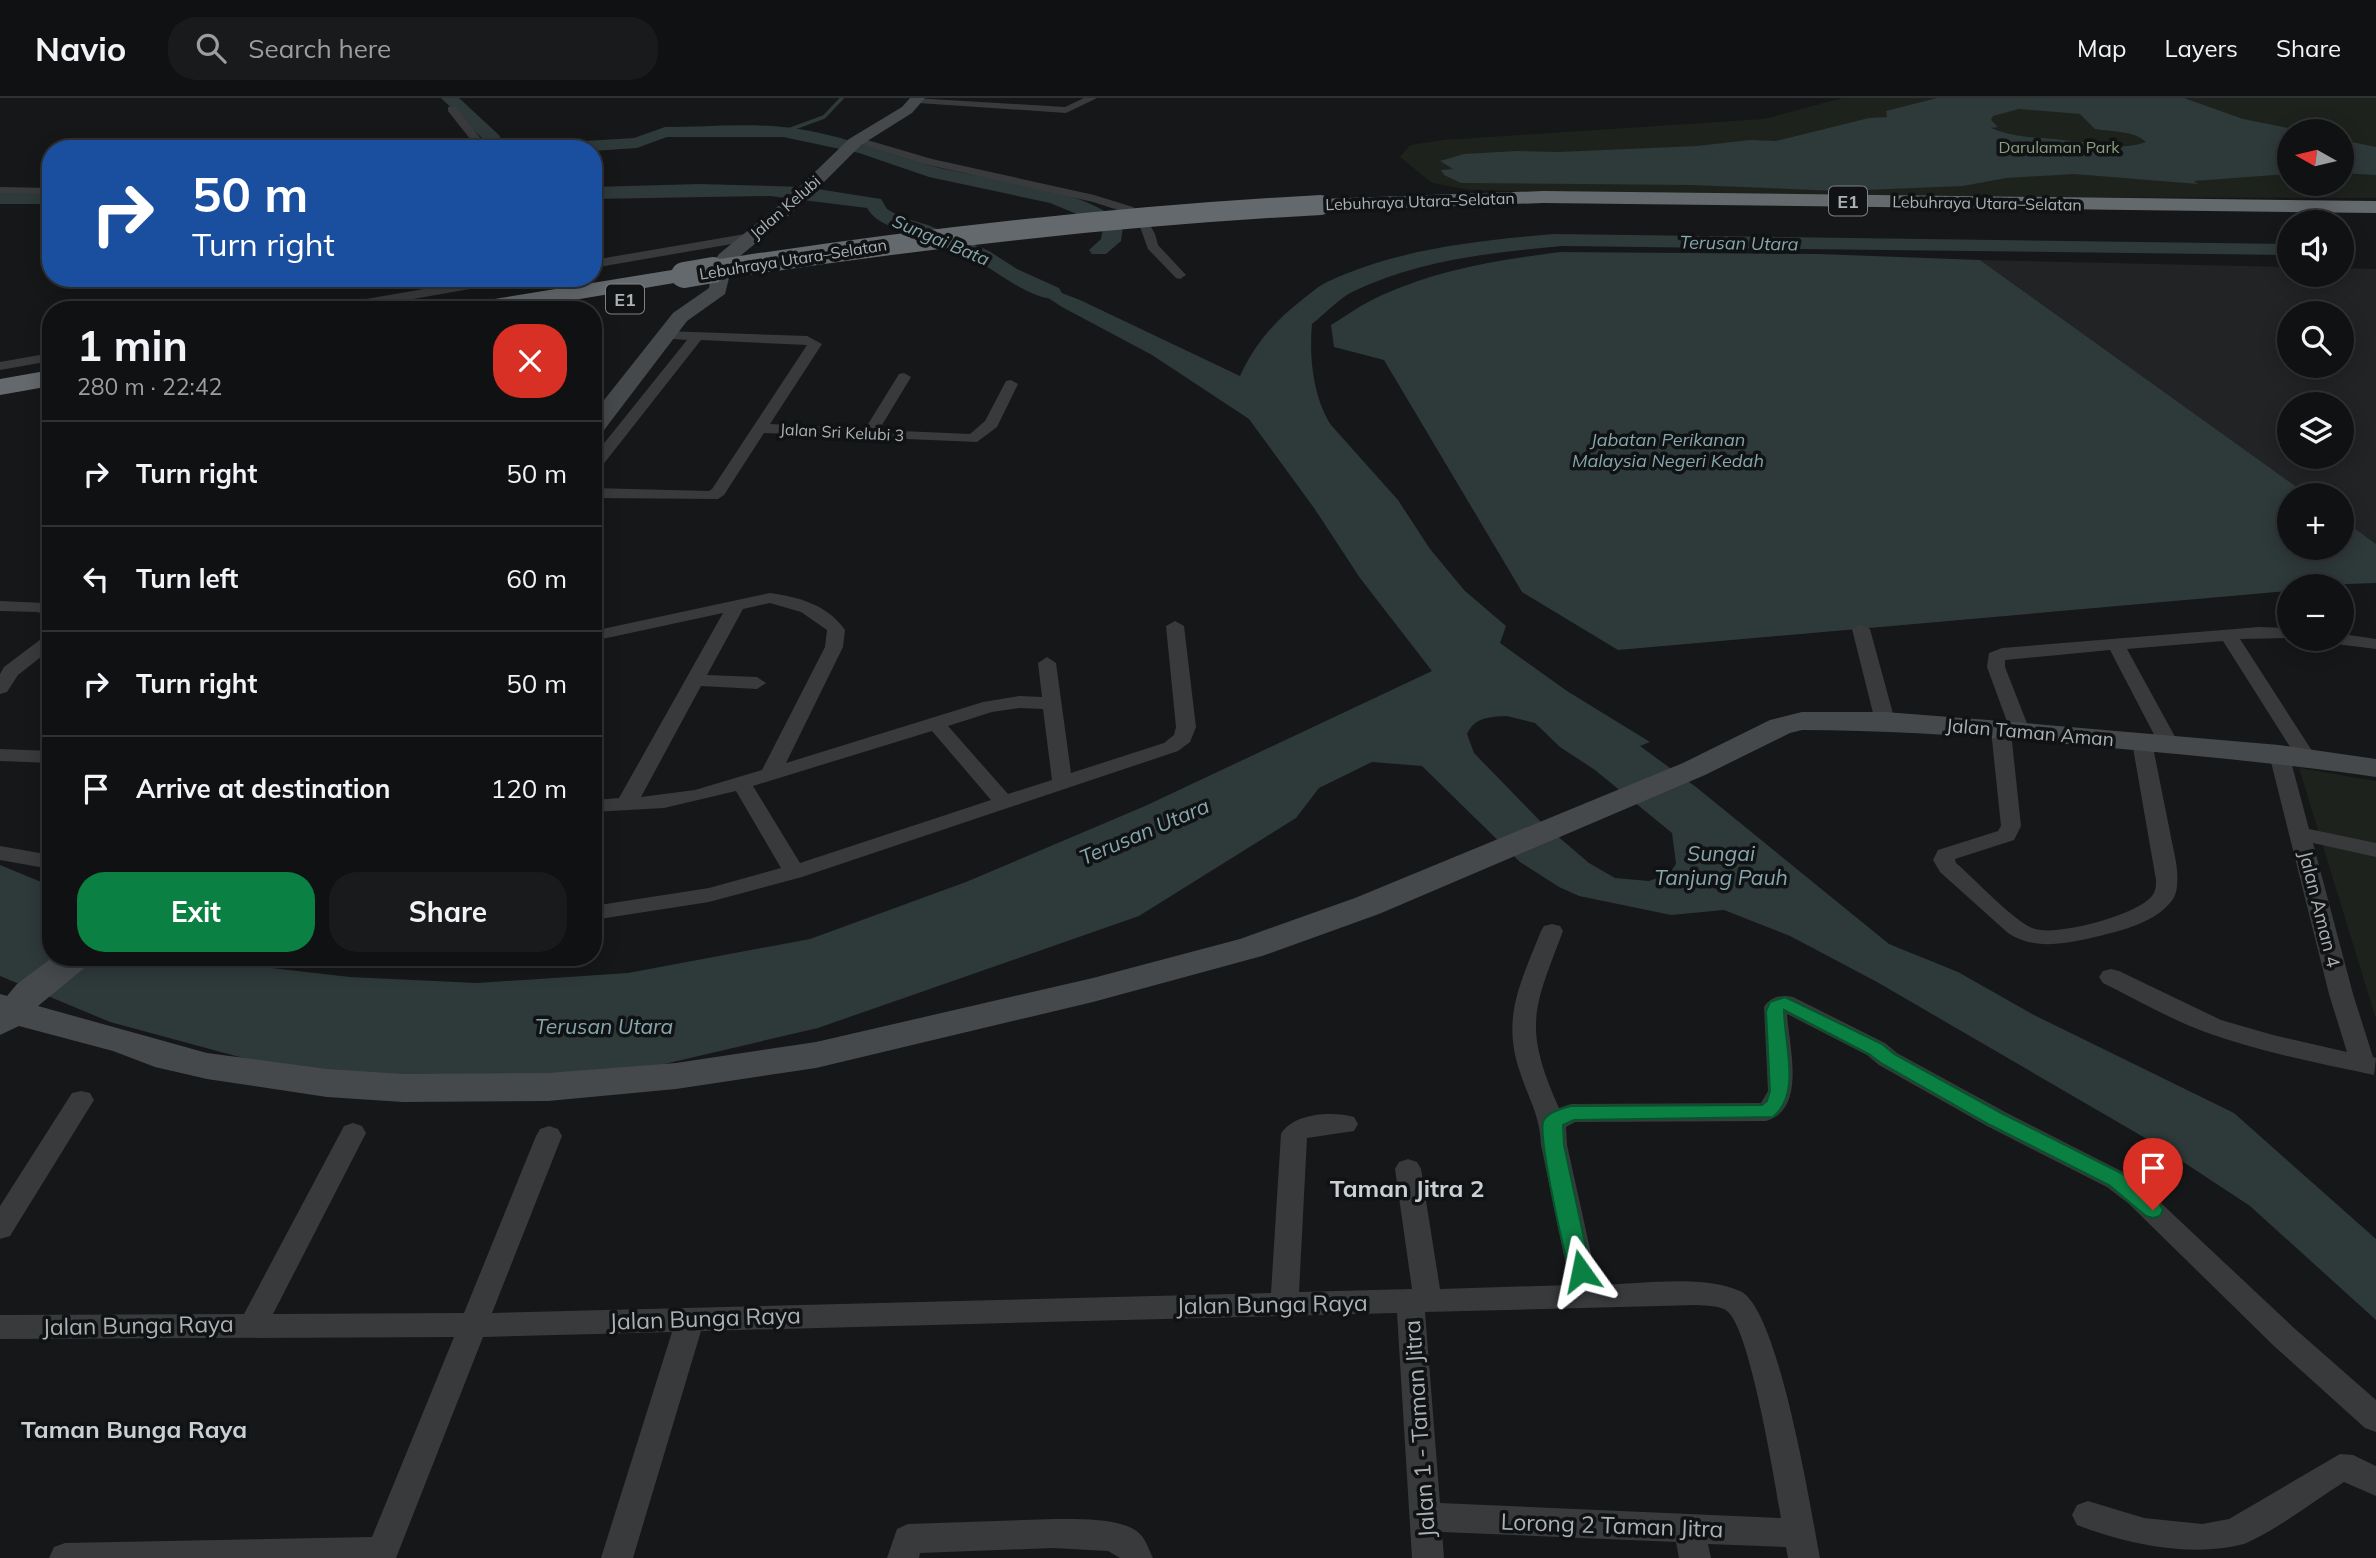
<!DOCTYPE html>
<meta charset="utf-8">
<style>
body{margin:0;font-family:Mulish,sans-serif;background:#191a1b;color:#f1f3f6;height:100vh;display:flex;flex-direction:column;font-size:26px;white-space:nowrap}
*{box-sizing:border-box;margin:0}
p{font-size:23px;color:#9c9d9f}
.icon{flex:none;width:38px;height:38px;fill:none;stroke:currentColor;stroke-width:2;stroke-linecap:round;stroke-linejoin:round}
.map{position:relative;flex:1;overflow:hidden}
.details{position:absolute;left:42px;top:203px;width:560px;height:665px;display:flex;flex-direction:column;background:#101112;border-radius:28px;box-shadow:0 4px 18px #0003,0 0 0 2px #303132}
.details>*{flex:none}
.guide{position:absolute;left:42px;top:42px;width:560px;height:147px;border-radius:28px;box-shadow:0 4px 18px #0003,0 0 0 2px #303132;background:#1a4fa0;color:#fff;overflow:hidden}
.needle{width:46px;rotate:278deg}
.tools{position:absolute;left:2277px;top:21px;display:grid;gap:14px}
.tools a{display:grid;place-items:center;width:77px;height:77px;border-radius:50%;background:#101112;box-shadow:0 4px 18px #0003,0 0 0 2px #303132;font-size:35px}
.pin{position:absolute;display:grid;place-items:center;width:60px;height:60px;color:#fff;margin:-72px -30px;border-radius:50% 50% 50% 0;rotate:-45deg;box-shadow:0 0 7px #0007}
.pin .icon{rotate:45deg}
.me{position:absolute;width:77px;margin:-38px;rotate:348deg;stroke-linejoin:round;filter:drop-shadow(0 0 5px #0008)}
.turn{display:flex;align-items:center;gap:24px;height:147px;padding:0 35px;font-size:32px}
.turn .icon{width:91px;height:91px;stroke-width:2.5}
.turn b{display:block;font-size:49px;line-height:60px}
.round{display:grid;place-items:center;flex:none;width:74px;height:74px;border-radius:28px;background:#191a1b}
.overview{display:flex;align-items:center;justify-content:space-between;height:119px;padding:0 35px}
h1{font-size:42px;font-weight:700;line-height:52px}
.action{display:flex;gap:14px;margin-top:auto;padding:14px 35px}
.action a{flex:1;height:80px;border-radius:28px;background:#0b8043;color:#fff;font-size:28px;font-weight:700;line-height:80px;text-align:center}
.action a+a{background:#191a1b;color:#f1f3f6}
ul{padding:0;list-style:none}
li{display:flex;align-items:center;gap:21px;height:105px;padding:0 35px;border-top:2px solid #303132}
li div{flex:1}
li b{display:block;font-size:26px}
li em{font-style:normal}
header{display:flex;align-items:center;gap:42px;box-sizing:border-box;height:98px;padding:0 35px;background:#101112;border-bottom:2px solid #303132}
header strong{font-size:33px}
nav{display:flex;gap:38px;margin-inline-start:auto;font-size:24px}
.search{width:490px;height:63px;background:#191a1b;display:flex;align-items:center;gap:18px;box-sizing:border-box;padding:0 24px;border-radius:28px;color:#9c9d9f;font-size:26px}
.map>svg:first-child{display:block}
</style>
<header>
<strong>Navio</strong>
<div class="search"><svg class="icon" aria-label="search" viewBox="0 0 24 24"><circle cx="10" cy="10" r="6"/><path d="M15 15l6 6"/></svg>Search here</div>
<nav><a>Map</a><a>Layers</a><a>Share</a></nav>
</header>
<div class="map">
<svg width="2376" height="1460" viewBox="0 0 2376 1460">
<rect width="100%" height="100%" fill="#161718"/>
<!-- built -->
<path fill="#222325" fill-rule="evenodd" d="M1980,162L2289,169V177H2342V170L2376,171V446L2342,421V397H2308ZM2289,215H2342V268H2289ZM2289,306H2342V359H2289Z"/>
<!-- green -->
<path fill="#1e221d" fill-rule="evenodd" d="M1842,0H2376V100L1825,99L1471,92L1432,85L1400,59L1410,47L1444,42L1764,21ZM2289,33H2342V86H2289Z
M2299,670L2376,683V921Z"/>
<!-- water -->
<path fill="#2e393a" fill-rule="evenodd" d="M1937,0H2184L2243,21L2303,33H2289V76L2194,83L2198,86L2074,76L2006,80L1963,88L1839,93L1692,87L1461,85L1444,77L1441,72L1453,71L1440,63L1464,56L1517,53L1559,54L1697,48L1750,42L1776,43L1869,20L1887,19L1886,13ZM2019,11L2080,16L2095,31C2112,34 2133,32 2146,44C2123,53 2095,45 2071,43C2044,39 2016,41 1991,30L1998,29L1991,22L1993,18Z
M2342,42L2376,49V77L2342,75Z
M1554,136L2289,146V157L1563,148C1493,154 1419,162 1354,193C1339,200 1325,216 1312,226C1309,259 1313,299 1331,327L1398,402L1430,451L1465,493L1506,528L1500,545L1567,593L1650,644L1640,648L1696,689L1889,846L1958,874L2034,917L2234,1015L2376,1141V1222L2250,1108L2159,1048L1877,884L1790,838L1724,812L1671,817L1579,798L1559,789L1520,764L1422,668L1372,664L1319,690L1296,720L1139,818L818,930L613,978L428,982L284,971L110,924L0,878V767L51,788V859H224L245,867L350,879L477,885L628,875L810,841L966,784L1145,708L1432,573L1360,480L1314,410L1249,321L1152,257L1062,209L1010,175L1080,202L1240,278C1255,245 1275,223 1303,201C1310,196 1317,189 1325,185C1395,151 1477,143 1554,136ZM1507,618L1535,625L1560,649L1595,672L1672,735L1676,766L1669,776L1649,783L1615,780L1589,765L1541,724L1474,655L1467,636C1475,619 1489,619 1507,618Z
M1560,154L1819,156L1980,162L2308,397H2289V450H2342V421L2376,446V485L2289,488V493L1618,552L1522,494L1384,262L1334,249L1331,227C1347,217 1364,205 1382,197C1439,171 1498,162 1560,154Z"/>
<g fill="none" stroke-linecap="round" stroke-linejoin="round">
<!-- stream -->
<path stroke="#2e393a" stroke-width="3.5" d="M783,34L824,19L842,0"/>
<!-- river -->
<path fill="#2e393a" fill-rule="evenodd" d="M441,0H459L499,37L507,51H489L485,43Z
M665,29C704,29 744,25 783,29C834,34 883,54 932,68C978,81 1095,90 1123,129L1121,143L1106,156H1092L1089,152L1101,141L1103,131L1089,121L1050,105L929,79L859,55L783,39H667L637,50L593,53V51H528L537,46L634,40Z
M699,86L805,89L881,101L887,111L901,119L928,127L989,153L1017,171L1059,190L1062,195L1059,200C1034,206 995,171 972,160C953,151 933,142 913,135C895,129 877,127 867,110L770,98L593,101V89Z
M0,94H51V106H0Z"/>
<!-- street -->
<path fill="#383a3c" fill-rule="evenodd" d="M914,0L1065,9L1084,0H1097L1066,15L918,5L914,4Z
M448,9H456L489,51H478L448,13Z
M857,39L932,61L1094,97L1133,109L1146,120L1155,136L1158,147L1186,177L1180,181L1176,180L1148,151L1139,126L1124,114L1093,104L924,66L853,44V40Z
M0,89L51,90V96L0,95Z
M751,135L757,139L755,142L593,170V162Z
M487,180H516L510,184L350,212H320L326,208Z
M665,233L807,238L822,246L770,326L865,331L899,276L904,275L911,279L879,332L970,336L985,323L1006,283L1011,282L1018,286L997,329L977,344L764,335L724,397L718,401L593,400V390L709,393L712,391L807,247L701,242L598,373L593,375V359L687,242L660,240V234Z
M51,255V263L0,272V264Z
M770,495C799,499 828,507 845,532L843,549L786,665L983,604L1019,598L1042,599L1038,565L1047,559L1056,565L1071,675L1164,645L1174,637L1176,629L1166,528L1175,523L1184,528L1196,629L1190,644L1178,653L802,779L709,804L593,822V808L709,790L781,770L736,693L664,710L593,714V702L619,700L723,515L593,543V533ZM770,505L801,514L827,532L825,549L762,672L695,692L641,699L701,588L757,591L766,585L757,579L707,577L743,511ZM1019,610L1043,611L1052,682L1008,696L948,628L992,614ZM932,633L991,702L800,765L753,688Z
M0,503L45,505L51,507V518L37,514L0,513Z
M1861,526L1870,531L1895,623L1892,627H1878L1875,623L1852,531Z
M2259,529L2289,530V540L2240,541L2316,659L2313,663H2299L2223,543L2127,551L2179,646L2176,650H2162L2159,646L2110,552L2005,562V569L2030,633L2020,639L2011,634L2021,728L2014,742L1955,761L1956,765C1974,780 2015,825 2035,831C2059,838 2137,817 2152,798C2156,793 2156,787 2156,782L2132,644L2142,638L2152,644C2158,674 2164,704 2170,734C2173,751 2179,769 2177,787C2177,794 2174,801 2169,806C2152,826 2116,834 2091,840C2063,846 2033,852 2008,835L1940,774L1933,762L1938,752L1998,733L2001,728L1991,632L2001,626L2009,629L1987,569L1989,555L2002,550Z
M2342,536L2376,541V551L2336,546L2327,541H2342Z
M51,537V551L18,577L7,594L0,596V576L4,569L45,538Z
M2279,650L2286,652L2289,656L2309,731L2376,745V759L2313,745L2353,896L2373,959L2376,960L2374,977C2317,965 2260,954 2205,934C2170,921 2137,902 2103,885L2099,879L2103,873L2111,871L2119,873L2221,922L2273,937L2347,954L2329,896L2269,656L2272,652Z
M0,651L51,653V665L0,663Z
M0,748L51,757V771L0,762Z
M1552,826L1560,828L1563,833C1533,912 1523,929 1559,1010L1571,1006L1761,1005L1768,993L1764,909C1770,899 1782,896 1793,899L1885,945L1897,955L2005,1014L2125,1075L2146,1091L2294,1230L2376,1302V1334L2365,1330L2274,1248L2128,1105L2107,1089L1987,1028L1879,967L1867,957L1787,916C1789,949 1807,1011 1766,1023L1575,1024L1566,1029L1567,1047L1598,1187C1641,1186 1701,1176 1740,1193C1779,1210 1811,1414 1820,1460H1788L1786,1449L1708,1446L1711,1460H1679L1676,1444L1442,1434L1444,1460H1412L1397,1215L701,1233L633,1460H601L672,1234L483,1239L396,1460H49L54,1449L65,1445L372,1439L454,1239L0,1241V1217L244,1216L344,1028L353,1025L362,1028L366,1035L273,1216L464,1215L536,1038L540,1031L549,1028L558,1031L562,1038L492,1215L1271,1195L1281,1036C1293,1015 1333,1013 1354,1019L1358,1026L1354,1033L1307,1040L1299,1194L1412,1191L1395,1071L1399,1064L1408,1061L1417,1064L1421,1071L1440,1191L1570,1187L1541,1047C1540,1017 1529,1002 1520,974C1501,919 1521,884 1541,833L1544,828ZM1696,1207C1706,1208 1719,1207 1727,1213C1750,1230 1775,1385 1781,1420L1440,1405L1425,1214Z
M81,993L90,995L94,1002L10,1138L0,1141V1108L72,995Z
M2340,1356L2353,1357L2376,1368V1398L2344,1384C2312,1404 2277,1432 2244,1446C2192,1460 2126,1446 2077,1427L2072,1417L2077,1407L2088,1403L2144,1420L2202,1426L2229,1421Z
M1053,1421C1076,1421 1123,1419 1140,1436C1146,1442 1149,1452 1153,1460H1120L1108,1453L1053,1450L920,1455L919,1460H887L897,1431L908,1426Z"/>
<!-- secondary -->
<path fill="#46494c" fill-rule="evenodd" d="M910,0H925L912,15L861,47L799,109L733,164L725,196L687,223L601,336L593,338V316L673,215L709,190L713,166L719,156L787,101L849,41L902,9Z
M1802,614H1885L2001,623L2279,647L2376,661V679C2281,665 2185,657 2090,648C1994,640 1898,632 1802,632L1790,635L1705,677L1379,816L1262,858L1093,904L816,970L676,991L548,1003L403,1004L327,999L207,981L155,969L113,953L19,928L0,937V896L7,898L17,886L53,859H93L88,867L38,908L207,955L327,971L403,976L548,975L676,965L816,944L1093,880L1240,841L1355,800L1683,665L1770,622Z"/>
<!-- highway -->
<path fill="#64696d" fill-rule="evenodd" d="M1543,93L2376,103V115L1543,105L1321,113L1313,112L1310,107L1313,102L1321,101Z
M684,170L692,172L696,177L692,182L515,212H458L461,207L470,205Z
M51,272V288L0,297V281Z"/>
<!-- highway-bridge-far1 -->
<path stroke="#64696d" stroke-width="20" d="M701,174C907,142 1113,118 1321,107"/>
<!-- highway-bridge -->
<path stroke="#64696d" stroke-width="26" d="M684,177L713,172"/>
</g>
<!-- route -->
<path fill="#0b8043" stroke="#07532c" stroke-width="2" d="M1785,899L1882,946L1894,956L2003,1016L2123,1076L2160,1107L2163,1112L2160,1118L2153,1120L2146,1118L2109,1087L1990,1027L1881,965L1869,956L1784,912C1784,945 1802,996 1773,1019L1574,1022L1563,1027L1564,1047L1591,1173L1588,1179L1581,1182L1573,1179C1564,1161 1539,1042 1543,1024C1546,1015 1563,1010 1571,1008L1762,1007L1767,1003L1770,993L1766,913L1770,904Z"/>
<g text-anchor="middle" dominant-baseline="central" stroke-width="7" stroke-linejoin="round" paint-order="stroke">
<!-- far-park labels -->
<g font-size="16" fill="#8a9f83" stroke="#111213">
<text x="2059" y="49">Darulaman Park</text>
</g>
<!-- far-street labels -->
<g font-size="16" fill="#aab2b6" stroke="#111213">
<text transform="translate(1420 103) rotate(-2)">Lebuhraya Utara–Selatan</text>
<text transform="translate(1987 105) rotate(1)">Lebuhraya Utara–Selatan</text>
<text transform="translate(785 109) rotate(-41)">Jalan Kelubi</text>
<text transform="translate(793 161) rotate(-9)">Lebuhraya Utara–Selatan</text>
<text transform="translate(842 334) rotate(3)">Jalan Sri Kelubi 3</text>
</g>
<!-- shield labels -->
<g fill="#111213" stroke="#7c8285" stroke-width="2">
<rect x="1829" y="88.5" width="38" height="29" rx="5"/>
<rect x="606" y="186.5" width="38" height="29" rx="5"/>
</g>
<g font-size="18" font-weight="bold" fill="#aab2b6">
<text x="1848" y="103">E1</text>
<text x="625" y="201">E1</text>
</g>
<!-- far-water labels -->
<g font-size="18" font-style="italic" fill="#85a7ad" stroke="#111213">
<text transform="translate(941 142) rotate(23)">Sungai Bata</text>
<text transform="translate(1739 145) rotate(1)">Terusan Utara</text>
<text x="1668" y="341">Jabatan Perikanan<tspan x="1668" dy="21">Malaysia Negeri Kedah</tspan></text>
</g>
<!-- street labels -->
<g font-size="19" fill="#aab2b6" stroke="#111213">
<text transform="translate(2030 634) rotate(5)">Jalan Taman Aman</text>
<text transform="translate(2320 811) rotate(76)">Jalan Aman 4</text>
</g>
<!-- water labels -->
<g font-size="21" font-style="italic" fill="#85a7ad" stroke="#111213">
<text transform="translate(1144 733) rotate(-23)">Terusan Utara</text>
<text x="1721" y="755">Sungai<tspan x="1721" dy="24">Tanjung Pauh</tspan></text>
<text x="604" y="928">Terusan Utara</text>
</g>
<!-- near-street labels -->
<g font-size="23" fill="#aab2b6" stroke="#111213">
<text transform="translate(1272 1206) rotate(-1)">Jalan Bunga Raya</text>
<text transform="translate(705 1220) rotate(-2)">Jalan Bunga Raya</text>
<text transform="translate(138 1227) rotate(-1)">Jalan Bunga Raya</text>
<text transform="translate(1419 1331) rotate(-94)">Jalan 1 - Taman Jitra</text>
<text transform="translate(1612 1427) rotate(2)">Lorong 2 Taman Jitra</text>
</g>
<!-- near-neighbourhood labels -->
<g font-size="24" font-weight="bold" fill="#cacfd3" stroke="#111213">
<text x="1407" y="1090">Taman Jitra 2</text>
<text x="134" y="1331">Taman Bunga Raya</text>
</g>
</g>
</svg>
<div class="tools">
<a><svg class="needle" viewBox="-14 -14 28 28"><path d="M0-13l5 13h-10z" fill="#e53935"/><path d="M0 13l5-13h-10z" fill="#9c9d9f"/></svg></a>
<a><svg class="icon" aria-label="sound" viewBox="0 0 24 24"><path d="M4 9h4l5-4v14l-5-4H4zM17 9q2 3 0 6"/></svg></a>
<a><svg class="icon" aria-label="search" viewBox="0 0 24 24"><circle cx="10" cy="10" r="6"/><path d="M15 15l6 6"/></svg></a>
<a><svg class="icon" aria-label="layers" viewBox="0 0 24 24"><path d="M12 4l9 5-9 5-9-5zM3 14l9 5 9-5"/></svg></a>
<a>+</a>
<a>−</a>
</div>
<div class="pin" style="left:2153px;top:1112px;background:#d93025"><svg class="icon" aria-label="arrive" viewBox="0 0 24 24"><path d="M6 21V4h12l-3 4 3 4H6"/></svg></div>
<svg class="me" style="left:1581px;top:1173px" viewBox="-20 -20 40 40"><path d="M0-17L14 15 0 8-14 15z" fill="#0b8043" stroke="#fff" stroke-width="4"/></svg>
<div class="guide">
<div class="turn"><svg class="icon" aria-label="right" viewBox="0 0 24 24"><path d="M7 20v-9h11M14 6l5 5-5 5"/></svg><div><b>50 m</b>Turn right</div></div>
</div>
<section class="details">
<div class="overview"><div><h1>1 min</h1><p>280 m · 22:42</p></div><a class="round" style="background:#d93025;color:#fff"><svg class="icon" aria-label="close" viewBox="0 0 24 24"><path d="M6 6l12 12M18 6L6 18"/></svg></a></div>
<ul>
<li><svg class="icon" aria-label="right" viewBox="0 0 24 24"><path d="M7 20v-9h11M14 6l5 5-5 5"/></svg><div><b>Turn right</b></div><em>50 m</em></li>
<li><svg class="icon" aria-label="left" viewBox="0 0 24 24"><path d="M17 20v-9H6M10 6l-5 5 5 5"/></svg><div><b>Turn left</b></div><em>60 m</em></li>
<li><svg class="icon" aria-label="right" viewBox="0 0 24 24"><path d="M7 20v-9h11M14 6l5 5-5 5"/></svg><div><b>Turn right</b></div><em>50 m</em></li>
<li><svg class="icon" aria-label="arrive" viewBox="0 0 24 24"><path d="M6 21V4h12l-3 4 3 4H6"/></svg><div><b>Arrive at destination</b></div><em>120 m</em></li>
</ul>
<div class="action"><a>Exit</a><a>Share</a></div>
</section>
</div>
